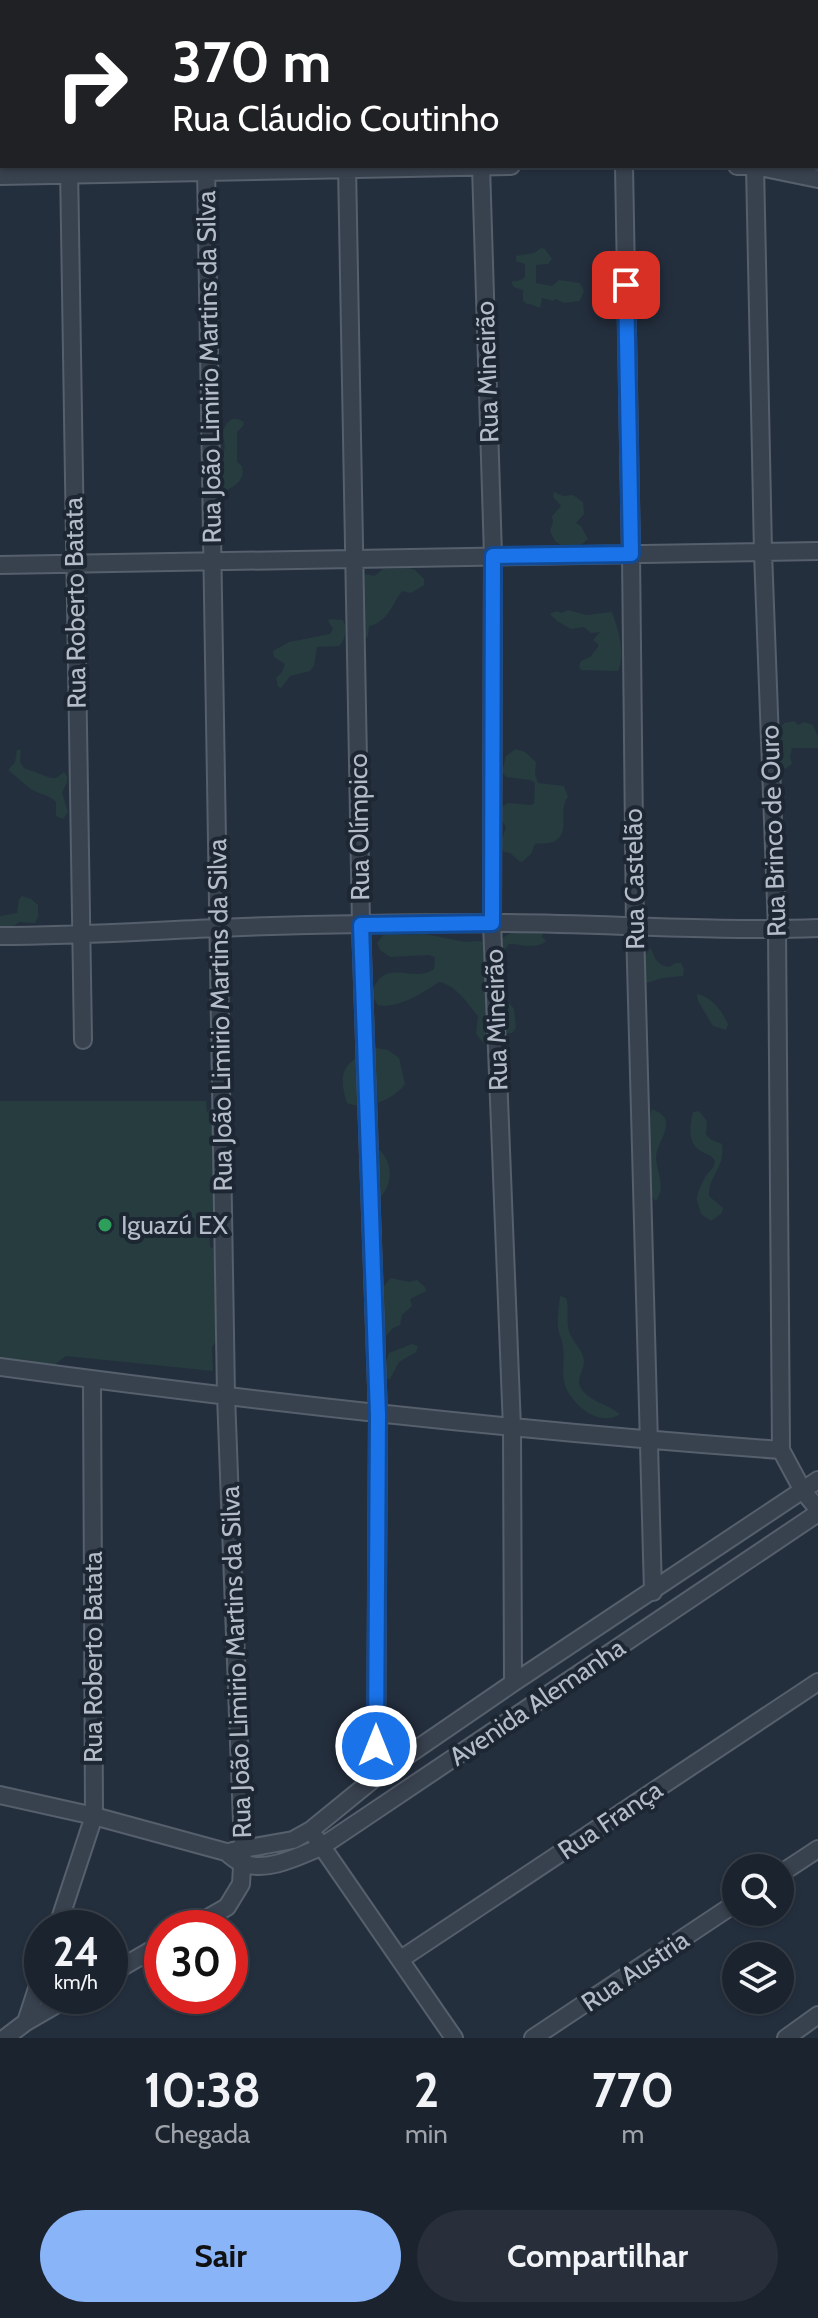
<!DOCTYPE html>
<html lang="pt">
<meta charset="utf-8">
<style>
body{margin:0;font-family:Cabin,sans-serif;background:#282f3a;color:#f1f3f6;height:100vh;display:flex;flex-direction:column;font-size:30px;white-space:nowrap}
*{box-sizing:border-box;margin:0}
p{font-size:26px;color:#a0a4aa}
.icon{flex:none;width:44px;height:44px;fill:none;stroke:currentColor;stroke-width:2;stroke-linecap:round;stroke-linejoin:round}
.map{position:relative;height:2038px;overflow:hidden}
.drawer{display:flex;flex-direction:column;background:#1b232e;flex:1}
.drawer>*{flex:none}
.banner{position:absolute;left:0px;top:0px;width:818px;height:168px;box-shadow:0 2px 6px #0004,0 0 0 2px #39404a;background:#202124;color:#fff;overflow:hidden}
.buttons{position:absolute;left:722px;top:1854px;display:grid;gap:16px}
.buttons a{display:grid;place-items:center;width:72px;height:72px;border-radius:50%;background:#1b232e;box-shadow:0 2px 6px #0004,0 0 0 2px #39404a;font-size:40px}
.speed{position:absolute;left:24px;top:1910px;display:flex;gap:16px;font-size:40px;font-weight:700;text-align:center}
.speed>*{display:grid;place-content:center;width:104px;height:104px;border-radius:50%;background:#1b232e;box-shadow:0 2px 6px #0004,0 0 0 2px #39404a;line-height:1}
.speed small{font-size:20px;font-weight:400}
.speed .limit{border:12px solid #d22;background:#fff;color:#111}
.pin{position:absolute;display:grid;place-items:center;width:68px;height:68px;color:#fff;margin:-34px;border-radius:16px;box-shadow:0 4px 12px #0006}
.me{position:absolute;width:88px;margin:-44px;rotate:0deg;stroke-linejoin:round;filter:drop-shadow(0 0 6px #0008)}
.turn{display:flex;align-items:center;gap:28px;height:168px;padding:0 40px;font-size:36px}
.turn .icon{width:104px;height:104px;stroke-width:2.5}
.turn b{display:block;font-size:56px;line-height:68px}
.eta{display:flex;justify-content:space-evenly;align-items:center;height:136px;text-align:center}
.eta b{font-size:48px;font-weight:700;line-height:56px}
.action{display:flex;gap:16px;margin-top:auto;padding:16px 40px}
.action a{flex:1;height:92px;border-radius:48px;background:#8ab4f8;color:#111;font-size:32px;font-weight:700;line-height:92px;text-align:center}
.action a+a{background:#282f3a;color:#f1f3f6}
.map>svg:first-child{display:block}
</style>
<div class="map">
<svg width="818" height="2038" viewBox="0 0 818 2038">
<rect width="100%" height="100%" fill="#242f3e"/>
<!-- green -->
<path fill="#263c3f" d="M541,248L545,249L552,259L548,264L536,265V283L552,286L559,280L580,283L584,291L580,301L564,303L556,299L553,301L542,298L540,308L530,304H527L523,301V290L514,287L511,282L521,280L525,277V264L516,261V256L534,253Z
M232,419H238L244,422L243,426L237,432V462L242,466C246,481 234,486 222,493H219L217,466C224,457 228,443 221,434L227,423Z
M554,492L563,496L573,495L583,502L584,514L576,523L581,526L588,539L581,545L563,547L555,541L550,531L553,522L552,516L561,506L553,497Z
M409,568L415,570L424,579V585L411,593L402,591C391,606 389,621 369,626L368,636L363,640L361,573L374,576L383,569Z
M568,610L586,615L612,612C618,629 626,652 618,671L581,670L579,666L581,661L590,657L598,647V644L593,640L600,632L591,633L584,627L571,629L557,621L550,614L556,611L562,613Z
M330,619L343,620C347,628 346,639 339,646L317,647L314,666L310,671L290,676L281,688L278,687L276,678L282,672L285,664L274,657L273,651L289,642L330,634L333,629L328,621Z
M794,721L798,725L804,722L813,725L818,737V748H792L790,757L792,764L785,769L777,761V733L784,723Z
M516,749L525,752L536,762L535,774L538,783L564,786L568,797C557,811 571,832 555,841C550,844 541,843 535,844L531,854L522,862L519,861L510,853L504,852L500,845L506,827L501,819L502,807L508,803L531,805L534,804L535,783L530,780L506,777L502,772L506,756Z
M17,750H21L20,762L24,768L51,778H56L64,772L67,776V782L62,793L68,812L63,819L56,816V802C46,793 40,795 31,789C23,783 16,776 8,770L15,762Z
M22,896L31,899L38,905V917L35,923L19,922L11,929L0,928V916L17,913L19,899Z
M518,928L543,931L542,937L546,941C535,950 522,944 509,944L497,961L502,994L514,1009L516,1028L512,1033H500L490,1044H484L476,1034L478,1016C467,1003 456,985 439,982C423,993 398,1009 378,1005L371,994C385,954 412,985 434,969L435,957L429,955L390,957L380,950L377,943L384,934L390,932L403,935L425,934L465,942L480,941L497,945L501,939Z
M651,948C654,958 658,966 669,967L675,963H681L684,969L683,976L662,978L644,984C645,972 640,957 651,948Z
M697,994C712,997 722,1011 728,1024L726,1030L713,1026L698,1001Z
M376,1048L388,1050L399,1058L405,1084C394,1100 365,1111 347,1103C336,1070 346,1061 376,1048Z
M0,1101H206L207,1113L213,1104L220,1112L217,1208L209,1226L210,1247L220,1251L219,1337L212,1347L213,1371L66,1356L54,1365L0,1362Z
M652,1109C658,1112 664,1114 666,1121C668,1133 656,1146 656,1158C657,1172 666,1188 656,1201C641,1188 645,1127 652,1109Z
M699,1111L707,1121L706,1134L710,1139L722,1144C726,1167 708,1176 709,1196L723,1208L722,1213L711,1221L701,1214C701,1213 697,1201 697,1200C697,1191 706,1173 713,1168L715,1161C710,1153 706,1155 699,1150C687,1141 690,1125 693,1112Z
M380,1150C395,1167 392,1186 377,1201L360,1160V1156L366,1151Z
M391,1278L409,1282L417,1280L425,1287L426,1291L410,1299L412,1306L402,1315L400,1325L393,1328L382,1340L369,1338C362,1323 379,1289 391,1278Z
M560,1296L566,1298C570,1309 565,1323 570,1334C574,1344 584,1351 584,1362C583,1374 574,1380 583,1391C593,1403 608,1404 620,1414C599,1428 572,1405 565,1385C561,1373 565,1359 563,1347C563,1341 559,1335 558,1328C557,1318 559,1306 560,1296Z
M412,1344L418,1346L416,1352L399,1362L390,1379L383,1378L382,1372L389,1353Z"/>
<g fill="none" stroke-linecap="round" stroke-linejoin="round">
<defs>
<path id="street" d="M67,0V2
M203,0V2
M344,0V2
M480,0V2
M620,0V2
M752,0V2
M69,166L83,1040
M347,166L361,925L378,1415L376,1777
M481,166L493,556L492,923L512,1428L513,1683
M624,166L631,554L635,927L653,1592
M737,166H755L818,179
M755,166L763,552L777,929L781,1450L803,1491L818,1509
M0,176L511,166
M0,565L818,551
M0,936C73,936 145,931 218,928C309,924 400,923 491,923C600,923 709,932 818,928
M0,1367C259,1402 520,1431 781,1450
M0,1795L94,1816L226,1852C231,1856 236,1861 242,1863C267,1873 299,1856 321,1847L818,1513
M316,1838L454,2038
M232,1851L293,1840L311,1830L376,1777L513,1683L818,1480
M780,1874L818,1849
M57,1928L94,1816L92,1380
M190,1928L227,1907L241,1884L243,1849L226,1395L206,166
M401,1959L818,1682
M110,1974L162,1944
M26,2022L42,1973
M5,2038L26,2022L71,1996
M533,2038L736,1903
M786,2038L818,2015"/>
</defs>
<!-- street casing -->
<use href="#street" stroke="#565f6c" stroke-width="20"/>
<!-- street -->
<use href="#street" stroke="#38414e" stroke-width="16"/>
</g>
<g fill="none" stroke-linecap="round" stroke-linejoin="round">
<defs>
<path id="route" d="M376,1746L378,1415L361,925L492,923L493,556L631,554L626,285"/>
</defs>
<!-- route casing -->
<use href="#route" stroke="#114b97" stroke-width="20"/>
<!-- route -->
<use href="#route" stroke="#1a73e8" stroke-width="14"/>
</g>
<!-- markers -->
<circle fill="#2e9e5b" stroke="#1d2633" stroke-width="3" cx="105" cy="1225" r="8"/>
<g text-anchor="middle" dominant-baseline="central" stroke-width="8" stroke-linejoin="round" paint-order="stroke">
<!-- street labels -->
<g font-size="26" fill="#b4bcc9" stroke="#1d2633">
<text transform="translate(209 367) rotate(-91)">Rua João Limirio Martins da Silva</text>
<text transform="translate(487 372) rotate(-92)">Rua Mineirão</text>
<text transform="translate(75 603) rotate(-91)">Rua Roberto Batata</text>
<text transform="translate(359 827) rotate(-91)">Rua Olímpico</text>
<text transform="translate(773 831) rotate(-92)">Rua Brinco de Ouro</text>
<text transform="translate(634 879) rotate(-91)">Rua Castelão</text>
<text transform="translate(220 1015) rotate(-91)">Rua João Limirio Martins da Silva</text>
<text transform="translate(496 1020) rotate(-92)">Rua Mineirão</text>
<text transform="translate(93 1657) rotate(-90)">Rua Roberto Batata</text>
<text transform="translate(236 1662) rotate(-92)">Rua João Limirio Martins da Silva</text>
<text transform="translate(537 1702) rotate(-34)">Avenida Alemanha</text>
<text transform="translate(610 1820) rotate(-34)">Rua França</text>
<text transform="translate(635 1971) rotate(-34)">Rua Austria</text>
</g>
<!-- poi labels -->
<g font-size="26" fill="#b4bcc9" stroke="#1d2633" text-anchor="start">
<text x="121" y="1225">Iguazú EX</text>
</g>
</g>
</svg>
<div class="buttons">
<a><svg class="icon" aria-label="search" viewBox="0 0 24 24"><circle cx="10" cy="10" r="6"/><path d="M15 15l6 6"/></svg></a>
<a><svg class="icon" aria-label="layers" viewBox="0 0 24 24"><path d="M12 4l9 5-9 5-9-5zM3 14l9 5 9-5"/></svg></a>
</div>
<div class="speed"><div>24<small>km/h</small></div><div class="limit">30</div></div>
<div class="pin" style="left:626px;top:285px;background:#d93025"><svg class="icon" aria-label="arrive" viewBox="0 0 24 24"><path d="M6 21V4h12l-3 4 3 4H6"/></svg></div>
<svg class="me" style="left:376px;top:1746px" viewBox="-20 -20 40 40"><circle r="17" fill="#1a73e8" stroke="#fff" stroke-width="3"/><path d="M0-11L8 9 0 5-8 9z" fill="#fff"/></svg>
<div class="banner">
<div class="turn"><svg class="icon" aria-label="right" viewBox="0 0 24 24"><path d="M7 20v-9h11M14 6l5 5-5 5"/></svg><div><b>370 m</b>Rua Cláudio Coutinho</div></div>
</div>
</div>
<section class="drawer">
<div class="eta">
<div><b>10:38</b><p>Chegada</p></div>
<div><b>2</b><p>min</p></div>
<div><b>770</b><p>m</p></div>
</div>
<div class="action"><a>Sair</a><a>Compartilhar</a></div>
</section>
